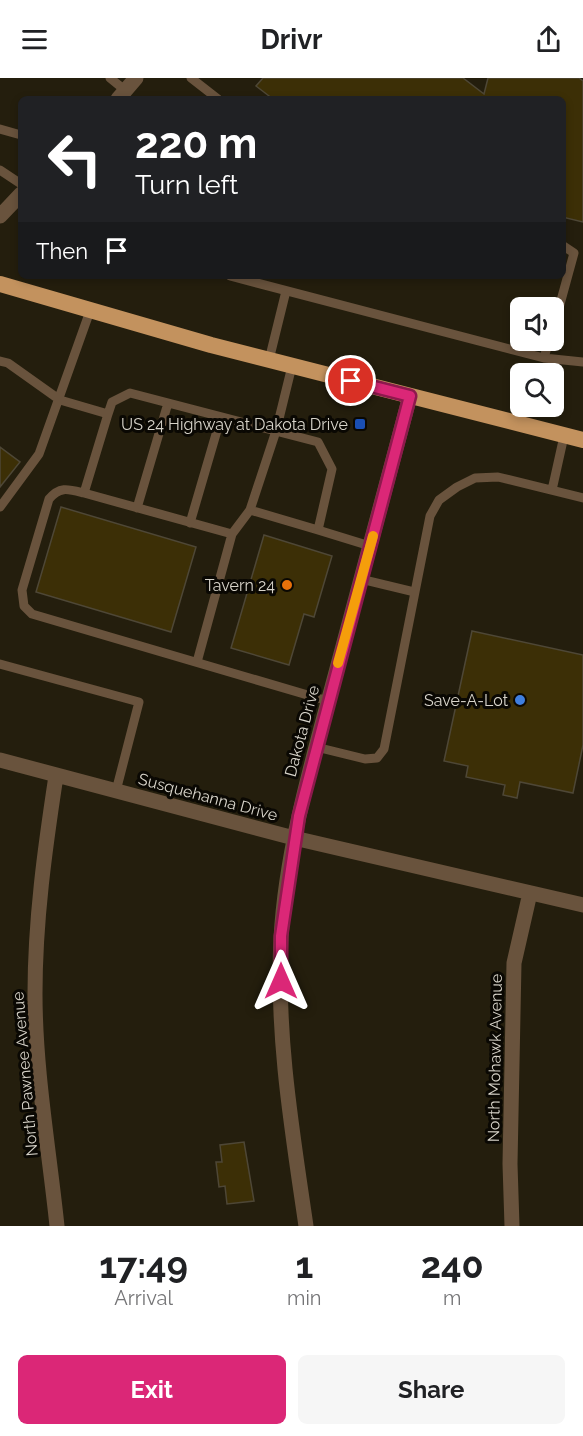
<!DOCTYPE html>
<style>
body{margin:0;font-family:Raleway,sans-serif;background:#f6f6f6;color:#202124;height:100vh;display:flex;flex-direction:column;font-size:22px;white-space:nowrap}
*{box-sizing:border-box;margin:0}
p{font-size:20px;color:#757577}
.icon{flex:none;width:33px;height:33px;fill:none;stroke:currentColor;stroke-width:2;stroke-linecap:round;stroke-linejoin:round}
.map{position:relative;height:1148px;overflow:hidden}
.details{display:flex;flex-direction:column;background:#fff;flex:1}
.details>*{flex:none}
.guide{position:absolute;left:18px;top:18px;width:548px;height:183px;border-radius:9px;box-shadow:0 3px 9px #0003;background:#202124;color:#fff;overflow:hidden}
.controls{position:absolute;left:510px;top:219px;display:grid;gap:12px}
.controls a{display:grid;place-items:center;width:54px;height:54px;border-radius:9px;background:#fff;box-shadow:0 3px 9px #0003;font-size:30px}
.pin{position:absolute;display:grid;place-items:center;width:51px;height:51px;color:#fff;margin:-26px;border:3px solid #fff;border-radius:50%;box-shadow:0 2px 6px #0007}
.me{position:absolute;width:66px;margin:-33px;rotate:0deg;stroke-linejoin:round;filter:drop-shadow(0 0 4px #0008)}
.turn{display:flex;align-items:center;gap:21px;height:126px;padding:0 18px;font-size:27px}
.turn .icon{width:78px;height:78px;stroke-width:2.5}
.turn b{display:block;font-size:42px;line-height:51px}
.then{display:flex;align-items:center;height:57px;padding:0 18px;background:#0003;gap:12px;font-size:22px}
.eta{display:flex;justify-content:space-evenly;align-items:center;height:102px;text-align:center}
.eta b{font-size:36px;font-weight:700;line-height:42px}
.cta{display:flex;gap:12px;margin-top:auto;padding:12px 18px}
.cta a{flex:1;height:69px;border-radius:9px;background:#db2777;color:#fff;font-size:24px;font-weight:700;line-height:69px;text-align:center}
.cta a+a{background:#f6f6f6;color:#202124}
header{display:flex;justify-content:space-between;align-items:center;height:78px;padding:0 18px;background:#fff;font-size:27px;font-weight:700}
.map>svg:first-child{display:block}
</style>
<header><svg class="icon" aria-label="menu" viewBox="0 0 24 24"><path d="M4 6h16M4 12h16M4 18h16"/></svg>Drivr<svg class="icon" aria-label="share" viewBox="0 0 24 24"><path d="M12 15V3M7 8l5-5 5 5M5 13v7h14v-7"/></svg></header>
<div class="map">
<svg width="583" height="1148" viewBox="0 0 583 1148">
<rect width="100%" height="100%" fill="#241e0d"/>
<!-- building -->
<path fill="#3c2f06" stroke="#4e4736" stroke-width="1.5" d="M263,0H463L484,16L488,0H579L583,3V144L562,139V21H273L256,8Z
M0,369L20,384L0,409Z
M61,429L196,469L171,554L36,514Z
M264,457L332,478L314,539L304,536L289,587L231,570Z
M472,553L583,577V667L573,715L520,704L517,720L503,717L505,707L466,699L468,688L444,683Z
M244,1064L254,1123L227,1126L225,1108L219,1109L216,1084H222L220,1067Z"/>
<g fill="none" stroke-linecap="round" stroke-linejoin="round">
<!-- service -->
<path stroke="#69533d" stroke-width="9" d="M110,0L126,13
M191,0L218,21
M0,51L21,57
M0,92L21,106
M230,198L544,280
M554,248L574,175L562,167
M549,262L544,280L583,284
M269,282L286,213
M0,283L8,285L60,322L108,336L112,324L130,315L318,364L332,391L318,452L370,468
M108,336L84,415C68,411 60,408 49,421L22,512L24,528L32,536L328,623
M552,412L564,358
M84,415L232,456
M0,429L39,376L90,233
M137,430L168,325
M250,432L318,452
M190,445L221,339
M361,501L415,514L430,438L439,422L457,409L475,400L498,399L583,420
M197,584L232,456L250,432L276,353L292,288
M0,586L139,624L116,713
M316,669L365,681L377,680L384,671L415,514"/>
<!-- minor -->
<path stroke="#69533d" stroke-width="15" d="M118,21L136,0
M0,138L21,116
M0,682L294,760L583,827
M56,698C45,770 35,842 35,916C35,993 49,1071 57,1148
M306,1148C292,1052 276,957 281,860C286,771 312,684 335,598C360,505 385,412 410,318
M512,1148L510,1086L514,885L530,815"/>
<!-- trunk -->
<path stroke="#c3925e" stroke-width="16" d="M0,206L211,267L583,362"/>
</g>
<g fill="none" stroke-linecap="round" stroke-linejoin="round">
<defs>
<path id="route" d="M281,903V858L299,738L410,318L351,303"/>
</defs>
<!-- route casing -->
<use href="#route" stroke="#8e194d" stroke-width="15"/>
<!-- route -->
<use href="#route" stroke="#db2777" stroke-width="10"/>
<!-- slow -->
<path stroke="#f59e0b" stroke-width="10" d="M338,585L373,458"/>
</g>
<!-- markers -->
<rect fill="#1a4fb4" stroke="#0a0803" stroke-width="2" x="354" y="340" width="12" height="12" rx="3"/>
<circle fill="#e8710a" stroke="#0a0803" stroke-width="2" cx="287" cy="507" r="6"/>
<circle fill="#3f7fe0" stroke="#0a0803" stroke-width="2" cx="520" cy="622" r="6"/>
<g text-anchor="middle" dominant-baseline="central" stroke-width="6" stroke-linejoin="round" paint-order="stroke">
<!-- poi labels -->
<g font-size="16" fill="#d8d4ca" stroke="#0a0803" text-anchor="end">
<text x="348" y="346">US 24 Highway at Dakota Drive</text>
<text x="275" y="507">Tavern 24</text>
<text x="508" y="622">Save-A-Lot</text>
</g>
<!-- street labels -->
<g font-size="16" fill="#d8d4ca" stroke="#0a0803">
<text transform="translate(302 653) rotate(-75)">Dakota Drive</text>
<text transform="translate(208 719) rotate(15)">Susquehanna Drive</text>
<text transform="translate(495 980) rotate(-89)">North Mohawk Avenue</text>
<text transform="translate(25 996) rotate(-95)">North Pawnee Avenue</text>
</g>
</g>
</svg>
<div class="controls">
<a><svg class="icon" aria-label="sound" viewBox="0 0 24 24"><path d="M4 9h4l5-4v14l-5-4H4zM17 9q2 3 0 6"/></svg></a>
<a><svg class="icon" aria-label="search" viewBox="0 0 24 24"><circle cx="10" cy="10" r="6"/><path d="M15 15l6 6"/></svg></a>
</div>
<div class="pin" style="left:351px;top:303px;background:#d93025"><svg class="icon" aria-label="arrive" viewBox="0 0 24 24"><path d="M6 21V4h12l-3 4 3 4H6"/></svg></div>
<svg class="me" style="left:281px;top:903px" viewBox="-20 -20 40 40"><path d="M0-17L14 15 0 8-14 15z" fill="#db2777" stroke="#fff" stroke-width="4"/></svg>
<div class="guide">
<div class="turn"><svg class="icon" aria-label="left" viewBox="0 0 24 24"><path d="M17 20v-9H6M10 6l-5 5 5 5"/></svg><div><b>220 m</b>Turn left</div></div>
<div class="then">Then<svg class="icon" aria-label="arrive" viewBox="0 0 24 24"><path d="M6 21V4h12l-3 4 3 4H6"/></svg></div>
</div>
</div>
<section class="details">
<div class="eta">
<div><b>17:49</b><p>Arrival</p></div>
<div><b>1</b><p>min</p></div>
<div><b>240</b><p>m</p></div>
</div>
<div class="cta"><a>Exit</a><a>Share</a></div>
</section>
